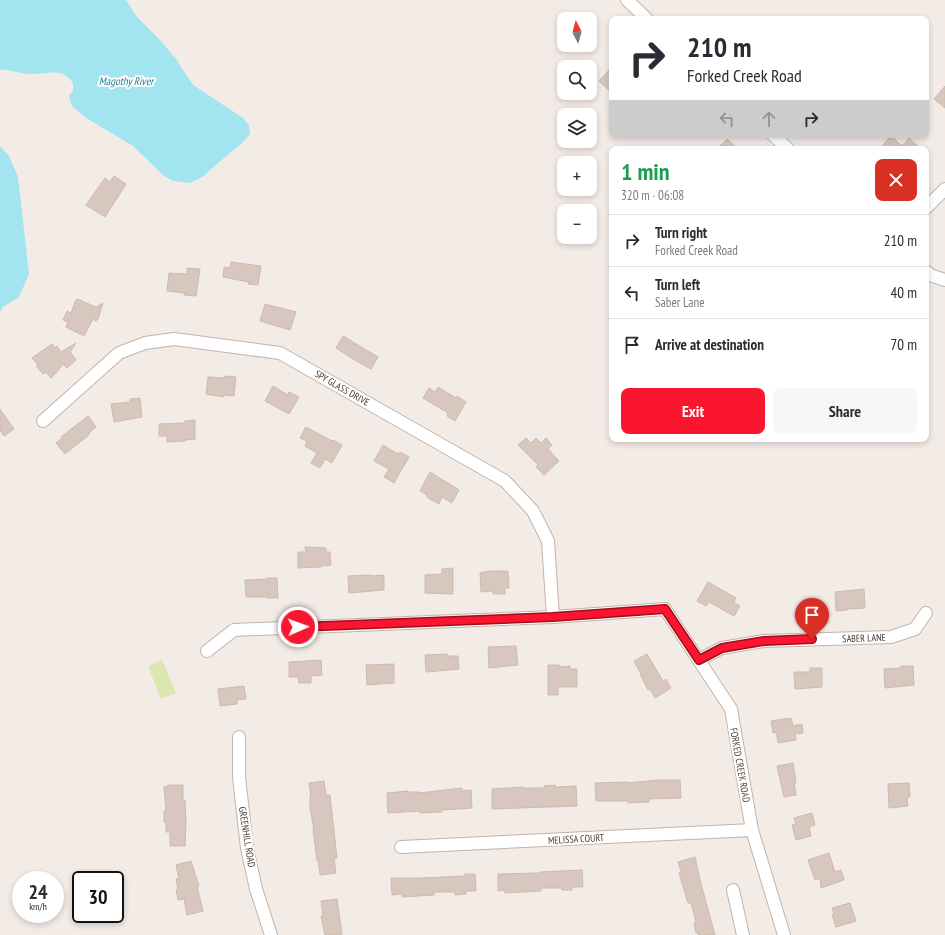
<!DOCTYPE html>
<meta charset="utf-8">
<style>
body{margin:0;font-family:"PT Sans Narrow",sans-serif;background:#f7f7f7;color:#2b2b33;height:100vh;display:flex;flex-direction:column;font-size:15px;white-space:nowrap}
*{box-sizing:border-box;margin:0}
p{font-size:13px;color:#7c7c81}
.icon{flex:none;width:22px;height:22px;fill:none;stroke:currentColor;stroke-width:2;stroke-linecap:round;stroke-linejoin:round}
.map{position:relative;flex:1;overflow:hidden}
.sheet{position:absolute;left:609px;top:146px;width:320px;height:296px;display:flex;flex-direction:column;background:#fff;border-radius:8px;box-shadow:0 2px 6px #0003}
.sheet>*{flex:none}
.banner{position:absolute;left:609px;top:16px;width:320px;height:122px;border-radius:8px;box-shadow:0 2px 6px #0003;background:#fff;color:#2b2b33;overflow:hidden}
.needle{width:26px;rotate:354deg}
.tools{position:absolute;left:557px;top:12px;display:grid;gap:8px}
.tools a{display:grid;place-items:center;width:40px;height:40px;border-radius:8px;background:#fff;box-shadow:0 2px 6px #0003;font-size:20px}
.speed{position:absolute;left:12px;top:871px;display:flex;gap:8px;font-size:20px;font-weight:700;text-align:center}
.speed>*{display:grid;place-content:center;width:52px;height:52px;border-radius:50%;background:#fff;box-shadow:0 2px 6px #0003;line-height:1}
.speed small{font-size:10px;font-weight:400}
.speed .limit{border:2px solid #111;border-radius:6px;background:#fff;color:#111}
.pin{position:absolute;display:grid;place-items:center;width:34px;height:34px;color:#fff;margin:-41px -17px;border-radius:50% 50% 50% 0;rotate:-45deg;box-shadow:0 0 4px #0007}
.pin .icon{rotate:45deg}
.me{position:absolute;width:44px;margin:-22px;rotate:88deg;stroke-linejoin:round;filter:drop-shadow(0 0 3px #0008)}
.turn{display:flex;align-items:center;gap:14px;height:84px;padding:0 12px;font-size:18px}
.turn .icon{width:52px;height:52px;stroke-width:2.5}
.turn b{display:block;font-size:28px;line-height:34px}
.lanes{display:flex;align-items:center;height:38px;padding:0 12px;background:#0003;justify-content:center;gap:20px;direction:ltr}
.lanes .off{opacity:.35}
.round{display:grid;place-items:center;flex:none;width:42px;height:42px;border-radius:8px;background:#f7f7f7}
.overview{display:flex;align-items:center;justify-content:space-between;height:68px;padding:0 12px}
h1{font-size:24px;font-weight:600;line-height:30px;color:#1e9e55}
.button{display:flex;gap:8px;margin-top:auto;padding:8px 12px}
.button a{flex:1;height:46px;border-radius:8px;background:#f9162e;color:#fff;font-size:16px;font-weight:600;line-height:46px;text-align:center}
.button a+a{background:#f7f7f7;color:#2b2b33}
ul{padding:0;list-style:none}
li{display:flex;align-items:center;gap:12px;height:52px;padding:0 12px;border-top:1px solid #e1e1e2}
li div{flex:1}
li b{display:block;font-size:15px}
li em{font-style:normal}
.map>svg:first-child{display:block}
</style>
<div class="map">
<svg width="945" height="935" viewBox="0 0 945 935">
<rect width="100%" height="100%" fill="#f3ebe6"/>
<!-- green -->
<path fill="#dce7ae" d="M162,660L176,693L161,699L148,666Z"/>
<!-- water -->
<path fill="#a2e4f0" d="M0,0H126L137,17L158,38L176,59L193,85L243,118L249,126L250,134L243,142L202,177L190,183L173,181L163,175L133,146L86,118L72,106L69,96L73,90V83C61,66 46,75 29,74C19,74 10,69 0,70Z
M0,146L9,156L18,177L29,274L19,297L3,307L0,312Z"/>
<!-- building -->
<path fill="#d7c7be" stroke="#cfbaae" d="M612,67V93L599,81Z
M945,86V108L934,99Z
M891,136L902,146L909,138L921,149H879Z
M727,139L738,149H717Z
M114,176L126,184L105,217L86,205L105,178L110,182Z
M231,262L261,266L258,285L248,284L249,282L223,277L224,267L230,268Z
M187,268L200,269L196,296L184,295L185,293L167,291L169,273L187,274Z
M77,299L96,307L103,303L98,319L96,321L93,319L84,336L66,327L68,322L63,320L67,311L71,313L76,300Z
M265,304L296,312L290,330L260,321Z
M343,336L378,357L371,369L358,362L336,348Z
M76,343L70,352L76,360L67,368L63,364L57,372L51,378L46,372L43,374L36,366L38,365L32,358L52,344L55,348L57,346L61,352Z
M225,376L236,377L234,396L224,395L223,397L206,394L208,377L225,378Z
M273,386L288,395L289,392L299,397L289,414L265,401Z
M438,387L456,398L457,396L466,402L455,421L447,416L448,413L423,398L429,388L435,392Z
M140,398L142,417L114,422L111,404L130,402V399Z
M0,409L14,429L4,436L0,430Z
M88,416L96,427L88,434L89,435L65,454L56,443L62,438L61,437Z
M195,420V439L185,440V441L167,442V436H159V424L185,423V421Z
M306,427L332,441L333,440L342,445L332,463L325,459L320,468L311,463L317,453L305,446L307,441L300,438Z
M526,438L531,443L536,438L541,443L546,438L552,445L548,449L559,461L544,475L536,467L538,465L518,445Z
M383,445L398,454L400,452L409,457L394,483L384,477L389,469L374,461Z
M430,472L459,490L452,503L442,497L439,504L428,498L426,494L420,491Z
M305,547L326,548V552H330L331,565L321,566V567L298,568V552H306Z
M453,568V594L425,593V575L442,574V569Z
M490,571H508L509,588H505V594H493V591L481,592L480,573Z
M371,575V576L384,575V590L349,593L348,576Z
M267,578H277L278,598H267V597H246L245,580L267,579Z
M708,582L736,598L734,603L740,606L734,616L709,602L706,606L697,601Z
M864,589L865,608L847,609V610L836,611L835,592Z
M516,646L518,665L489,668L488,647Z
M447,654V656H458L459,669L426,672L425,655Z
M647,654L663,681L666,679L671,688L655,698L650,689L648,690L640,674H641L634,661Z
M321,660L322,675L311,676V683H299L298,677H289V662Z
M394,664V683L367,685L366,665Z
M548,665H559V667L570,666V669H577V687H558V695H548Z
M901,666H913L914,685L885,688L884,669L901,668Z
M810,668H822V687L795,689L794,672H810Z
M244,686L246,699L237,700V704L220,706L218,689Z
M791,718L793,726L802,724L803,733L795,734L796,740L778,743L776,732L773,733L771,721Z
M793,763L796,783H794L796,795L784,797L777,766Z
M659,780H680L681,798L649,799V802L628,803V801H596L595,783L627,782V783Z
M324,781L326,795H330L337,858H334L336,873L320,875L318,860L317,861L313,829H314L310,808V797H311L309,783Z
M909,783L910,797H907L908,806L889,808L888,784Z
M168,785H183V800H185L186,821L185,846H170V832H166V822H164V811H166L164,787L168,786Z
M555,785V787L576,786L577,806L492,809V789L523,787V788H544V786Z
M462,788V791L471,790L472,808L442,810V812L420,813V811L388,813L387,793L408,791L409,792H419V793Z
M812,813L815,825L809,827L811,836L796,840L792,825L796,824L794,818Z
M829,853L835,872L841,870L844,880L821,888L820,878L815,880L808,860Z
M695,857L700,880L715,935H699L698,933H696L694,923L696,922L691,903H688L679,873L681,872L678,862Z
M191,861L199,886H197L203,911L187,915L184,899L178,900L176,890H178L176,879H179L176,865Z
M582,870L583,887H572V890H562V888H541V891L505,893V890L498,891V874L540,873V872Z
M465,874H475L476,891H466V894L455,895V892H434V895L402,897V894L392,895L391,878H421L465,876Z
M337,899L342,935H325L321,916H323L321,901Z
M850,903L856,921L836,927L832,915L834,914L832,908Z"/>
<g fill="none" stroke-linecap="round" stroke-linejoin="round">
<defs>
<path id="street" d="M627,0L647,19
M773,135L788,149
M926,208L945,189
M926,271L930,275L945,280
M43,421L119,353L145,343L174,339L280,353L505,481L533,511L548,541L553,617
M207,651L234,630L553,617L665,609L731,709L752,830L784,935
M699,660L722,648L764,641L891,637L915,629L926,613
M239,737V777L247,848L256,889L271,935
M401,847L752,830
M733,890L743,935"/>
</defs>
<!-- street casing -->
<use href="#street" stroke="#c1b4ab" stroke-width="14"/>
<!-- street -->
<use href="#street" stroke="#fff" stroke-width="12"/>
</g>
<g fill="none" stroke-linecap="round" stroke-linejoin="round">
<defs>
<path id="route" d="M298,627L553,617L665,609L699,660L722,648L764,641L812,639"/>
</defs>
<!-- route casing -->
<use href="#route" stroke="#a20e1e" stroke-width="10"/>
<!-- route -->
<use href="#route" stroke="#f9162e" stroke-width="7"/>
</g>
<g text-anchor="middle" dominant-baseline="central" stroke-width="4" stroke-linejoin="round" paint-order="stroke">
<!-- street labels -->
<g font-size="10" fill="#453b35" stroke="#fff">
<text transform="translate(342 388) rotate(30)">SPY GLASS DRIVE</text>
<text transform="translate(864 638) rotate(-2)">SABER LANE</text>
<text transform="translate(740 765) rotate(80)">FORKED CREEK ROAD</text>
<text transform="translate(247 837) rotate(81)">GREENHILL ROAD</text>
<text transform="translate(576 839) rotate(-3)">MELISSA COURT</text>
</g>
<!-- water labels -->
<g font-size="11" font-style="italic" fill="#297f90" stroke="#fff">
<text x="126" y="81">Magothy River</text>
</g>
</g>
</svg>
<div class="tools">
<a><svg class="needle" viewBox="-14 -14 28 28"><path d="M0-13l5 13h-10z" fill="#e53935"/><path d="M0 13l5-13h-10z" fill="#7c7c81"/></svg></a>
<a><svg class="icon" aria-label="search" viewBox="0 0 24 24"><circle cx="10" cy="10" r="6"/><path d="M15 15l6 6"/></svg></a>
<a><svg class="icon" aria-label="layers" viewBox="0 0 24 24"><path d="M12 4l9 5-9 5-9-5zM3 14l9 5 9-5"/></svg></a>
<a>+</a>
<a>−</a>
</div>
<div class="speed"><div>24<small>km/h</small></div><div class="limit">30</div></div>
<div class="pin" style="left:812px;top:639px;background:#d93025"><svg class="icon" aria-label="arrive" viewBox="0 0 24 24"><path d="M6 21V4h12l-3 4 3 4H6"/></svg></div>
<svg class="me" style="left:298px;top:627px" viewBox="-20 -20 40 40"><circle r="17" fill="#f9162e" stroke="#fff" stroke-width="3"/><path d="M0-11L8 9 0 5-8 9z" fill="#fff"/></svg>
<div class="banner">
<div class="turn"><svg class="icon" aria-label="right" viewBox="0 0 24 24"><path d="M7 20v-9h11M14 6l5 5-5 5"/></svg><div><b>210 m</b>Forked Creek Road</div></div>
<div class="lanes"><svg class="icon off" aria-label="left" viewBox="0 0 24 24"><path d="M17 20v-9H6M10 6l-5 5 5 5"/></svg><svg class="icon off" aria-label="ahead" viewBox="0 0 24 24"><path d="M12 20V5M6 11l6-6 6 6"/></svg><svg class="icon" aria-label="right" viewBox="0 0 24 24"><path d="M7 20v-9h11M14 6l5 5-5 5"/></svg></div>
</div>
<section class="sheet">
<div class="overview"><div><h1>1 min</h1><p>320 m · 06:08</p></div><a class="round" style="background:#d93025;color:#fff"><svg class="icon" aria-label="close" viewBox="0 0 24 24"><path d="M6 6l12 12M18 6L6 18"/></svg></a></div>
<ul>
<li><svg class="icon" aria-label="right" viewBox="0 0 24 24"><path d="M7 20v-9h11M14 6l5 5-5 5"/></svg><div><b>Turn right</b><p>Forked Creek Road</p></div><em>210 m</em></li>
<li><svg class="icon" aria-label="left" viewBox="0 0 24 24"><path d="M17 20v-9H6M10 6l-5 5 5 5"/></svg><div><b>Turn left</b><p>Saber Lane</p></div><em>40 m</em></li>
<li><svg class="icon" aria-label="arrive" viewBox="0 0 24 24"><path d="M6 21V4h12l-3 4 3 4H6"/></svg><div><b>Arrive at destination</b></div><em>70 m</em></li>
</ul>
<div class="button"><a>Exit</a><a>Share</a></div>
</section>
</div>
